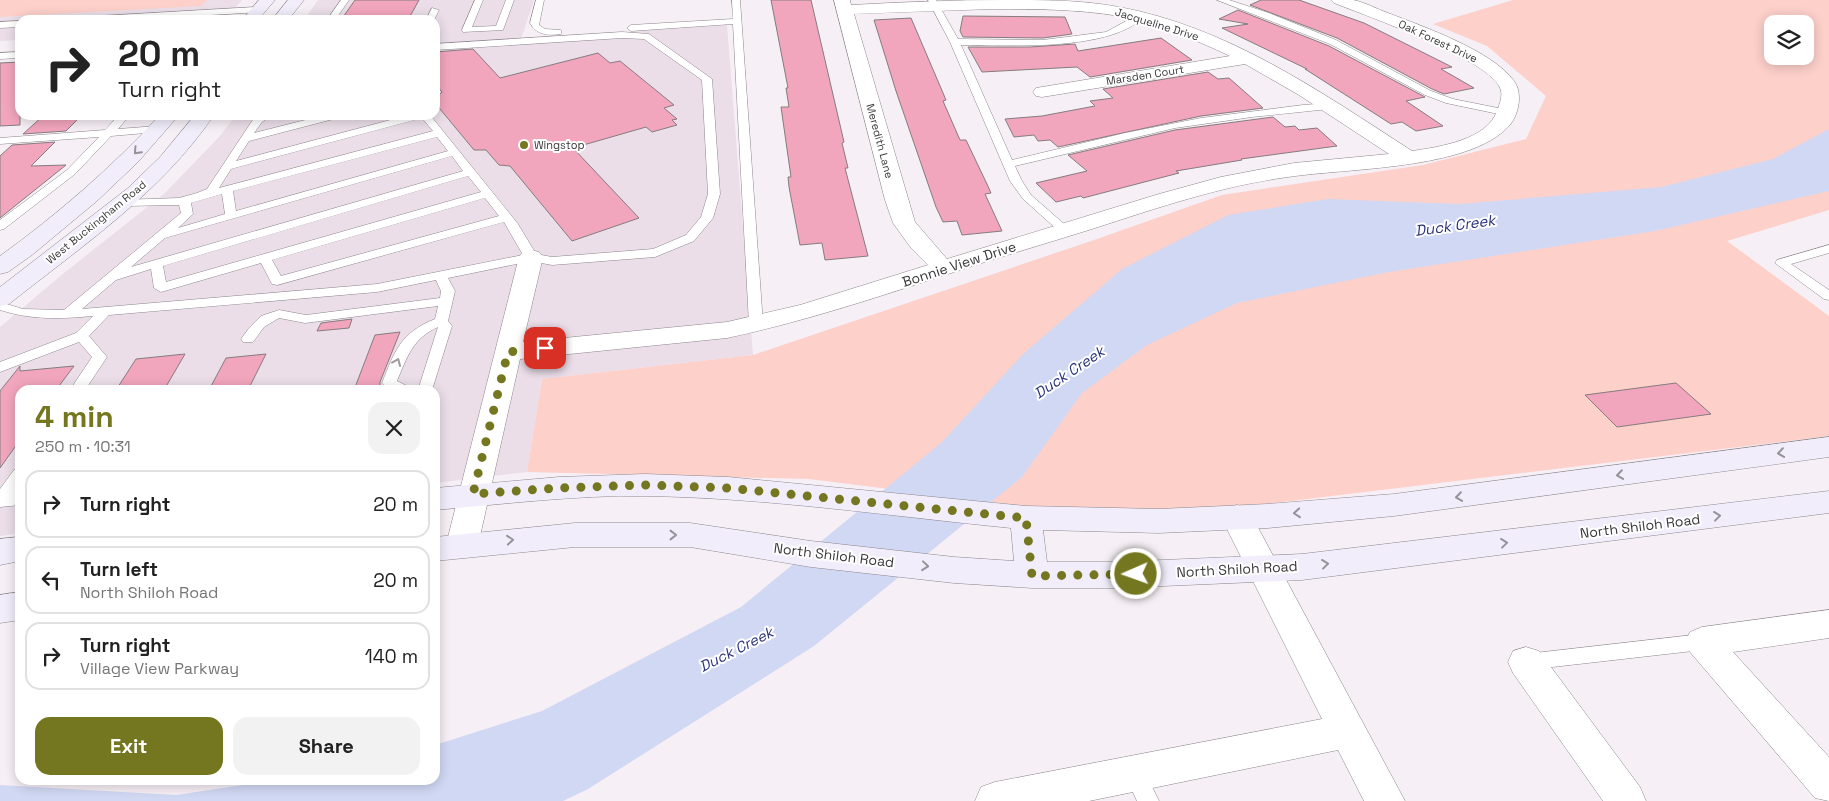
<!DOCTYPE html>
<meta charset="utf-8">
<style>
body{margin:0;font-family:"Space Grotesk",sans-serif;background:#f2f2f2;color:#222;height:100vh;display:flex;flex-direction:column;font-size:19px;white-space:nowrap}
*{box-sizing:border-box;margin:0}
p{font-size:16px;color:#767676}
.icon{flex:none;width:28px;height:28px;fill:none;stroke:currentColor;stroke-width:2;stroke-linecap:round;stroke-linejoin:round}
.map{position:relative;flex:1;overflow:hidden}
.side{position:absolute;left:15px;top:385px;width:425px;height:400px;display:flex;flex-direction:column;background:#fff;border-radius:15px;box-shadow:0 2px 12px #0003}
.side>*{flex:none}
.hud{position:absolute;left:15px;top:15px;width:425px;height:105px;border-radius:15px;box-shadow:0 2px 12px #0003;background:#fff;color:#222;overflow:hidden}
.fabs{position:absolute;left:1764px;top:15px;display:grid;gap:10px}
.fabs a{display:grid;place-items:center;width:50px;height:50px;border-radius:10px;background:#fff;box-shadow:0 2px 12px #0003;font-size:25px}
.pin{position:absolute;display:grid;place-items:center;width:42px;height:42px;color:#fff;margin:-21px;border-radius:10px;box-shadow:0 2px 8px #0006}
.me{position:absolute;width:55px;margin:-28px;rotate:268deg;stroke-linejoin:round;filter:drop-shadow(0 0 4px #0008)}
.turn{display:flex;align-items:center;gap:18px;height:105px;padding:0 20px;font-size:22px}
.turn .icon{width:65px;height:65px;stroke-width:2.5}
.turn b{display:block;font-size:35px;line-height:42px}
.round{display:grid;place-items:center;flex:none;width:52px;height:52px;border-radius:15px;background:#f2f2f2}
.head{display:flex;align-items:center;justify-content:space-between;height:85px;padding:0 20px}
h1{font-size:30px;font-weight:800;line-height:38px;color:#74771f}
.cta{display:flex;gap:10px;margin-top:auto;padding:10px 20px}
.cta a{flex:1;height:58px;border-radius:15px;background:#74771f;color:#fff;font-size:20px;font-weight:800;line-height:58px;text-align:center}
.cta a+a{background:#f2f2f2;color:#222}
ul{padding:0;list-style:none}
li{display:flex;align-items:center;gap:15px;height:68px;margin:0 10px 8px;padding:0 10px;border:2px solid #e0e0e0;border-radius:15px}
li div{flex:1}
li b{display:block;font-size:19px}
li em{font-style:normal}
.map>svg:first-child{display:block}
</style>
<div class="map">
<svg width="1829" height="801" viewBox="0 0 1829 801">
<rect width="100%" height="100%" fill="#f6eff5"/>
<!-- built -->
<path fill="#ebdee9" d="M0,0H242L224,20H20V40L0,41Z
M318,0H534L521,39L727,25L753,355L542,379L527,472L435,483V390H20V533L0,536V327L64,273L165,193L220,136L236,115H435V20H304Z"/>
<!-- green -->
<path fill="#fdd0ca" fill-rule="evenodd" d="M0,0H207L201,6L0,17Z
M1513,0H1829V210L1727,241L1829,316V436L1232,508L1058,510L809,479L527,472L542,379L753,355L1094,240L1222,195L1423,165L1526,139L1546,96L1487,46L1433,24ZM1772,24H1805V56H1772Z"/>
<!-- water -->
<path fill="#d1d8f3" d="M1829,129V191L1655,231L1389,272L1237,303L1147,345L1082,393L1022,477L814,646L588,789L563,801H0V785L176,795L276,780H435V745L542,711L741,607L941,443L1023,354L1122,269L1228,215L1327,199L1460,204L1661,187L1773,159Z"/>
<!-- building -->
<path fill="#f2a6be" stroke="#847c7e" d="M355,0H419L408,20H341Z
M771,0H811L844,142L842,143L848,168H845L868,256L825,260L822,243L800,245L789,187L788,177H791L781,107H789L786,88H788Z
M1261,0H1299L1364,23L1452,67L1441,69L1474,88L1444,94L1432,89L1337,38L1250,5Z
M1238,10L1329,46L1425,97L1406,101L1443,126L1416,131L1402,122L1391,124L1305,69H1307L1222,28L1248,24L1219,19Z
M963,16L1065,17L1072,34L1043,38L963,37L960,31Z
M911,18L946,100L943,101L960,140H966L986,182L991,193L985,194L1002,231L962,235L957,221L943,222L936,207L896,91L874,20Z
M1161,38L1192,60L1090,77L1077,67L982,72L968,47H1030L1075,44L1078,51Z
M473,49L500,78L598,53L610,63L620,61L674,105L664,108L677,119L672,120L677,125L652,132L646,127L573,148L639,218L572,241L510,166L499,165L486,150H474L435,103V99L442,92L435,83V52Z
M20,62V125L0,126V63Z
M1208,72L1218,79L1229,78L1263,108L1201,116L1058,147L1050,140L1038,141L1034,135L1014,137L1005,119L1042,116L1095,106L1090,101L1113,98L1103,89Z
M44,115H82L66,131L23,134Z
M1273,117L1285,127L1295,126L1299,130L1317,128L1337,146L1241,159L1242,160L1176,171L1179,173L1083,198L1081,196L1056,202L1036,183L1087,171L1068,155L1175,130Z
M55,142L31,166L66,165L0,218V156L12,145Z
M352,319L349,328L317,331L321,323Z
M400,332L380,382V390H354L375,335Z
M185,354L164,390H116L136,359Z
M266,354L248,390H209L226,358Z
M20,366V371L74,366L56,390H20V440L0,468V391Z
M1676,383L1711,414L1617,427L1585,395Z"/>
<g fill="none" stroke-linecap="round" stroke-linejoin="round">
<defs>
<path id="service" d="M341,0H349L335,20H327Z
M475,0H483L472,27L496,26L506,0H514L503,30L463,32L462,30Z
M536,0H544L539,25L545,29L561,30V34C549,36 536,35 530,23Z
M732,0H740L763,324L756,328L749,324L733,24L631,31L627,28L631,25L733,19Z
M928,0H936L958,39L1043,40L1106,32L1137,15L1144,17C1109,52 1008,45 961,45L1012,160L1125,133L1201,118L1303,105L1329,103L1334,106L1329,109L1252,117L1175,128L1015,166L1022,181L1031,195L1071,230L1065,234L1061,233L1023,199L1010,181L950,42Z
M1217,0H1229L1269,13L1336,40L1431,91L1453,99L1508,110L1513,113L1508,116L1446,103L1425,95L1330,44Z
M258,7L262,10L261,12L128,20H79L83,17Z
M432,8L439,10L434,20H426Z
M20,21V27L0,28V22Z
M622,32L649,34L712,79L720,194L713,218L694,241L655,257L552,265L531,261L448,278L455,291L448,321L452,326L432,390H418L438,327C413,338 407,357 397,381L409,387L411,390C401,390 389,392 382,383C395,351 400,333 435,319L438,306L305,323L279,318L264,327L253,342H243L241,339L249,328L261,316L279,310L306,315L440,298L441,291L436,280L377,292L109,315L89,336L107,357L85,390H70L92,357L79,342L0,372V362L76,333L93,316C61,319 30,320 0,310V302L23,309L64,310L181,213L179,205L124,206L120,204L118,202L120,200L179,198L197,193L207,189L254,118L259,115H272L262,122L254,133L325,115H342L341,117L249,141L236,161L409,115H430L518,224L536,254L552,257L653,249L686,235L701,217L708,194L702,80L644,39L622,38L435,50V44ZM422,118L433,131L219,188L231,169ZM437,137L448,151L236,211L233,191ZM452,156L463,171L131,267L165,238ZM468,176L481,192L166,282L163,266ZM222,194L225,214L178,228L193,214L191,203ZM485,198L499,216L281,276L272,260ZM504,222L523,255L377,284L82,309L116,280L151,269L154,288L161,292L261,263L272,284L277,285Z
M20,52V58L0,59V53Z
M119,115H130L118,129L157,126L162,129L157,132L111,136L75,174L4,229L0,230V220L67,170L99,137L0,144V138L105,130Z
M1829,245V253L1791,264L1829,290V300L1824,299L1775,263L1777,260Z
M20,468V486L15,493H20V505L0,507V489L14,470Z
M1702,634L1709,636L1712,642L1709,648L1702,650L1526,670L1519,668L1516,662L1519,656L1526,654Z
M1135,763L1142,766L1159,801H1137L1124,773L1128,766Z"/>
<path id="minor" d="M834,0H850L851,5C903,2 954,0 1006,0C1044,0 1082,0 1119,7C1228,27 1321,92 1412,151C1439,147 1487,140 1497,111C1500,103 1504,94 1499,86C1483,57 1367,16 1334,3L1331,0C1338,0 1346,0 1353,0C1364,2 1377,9 1388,13C1422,26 1493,51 1514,81C1523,93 1519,115 1509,126C1469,170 1347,168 1288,177C1221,186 1157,208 1092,229C1044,244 996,258 948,274C875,298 802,322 727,338L520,359L478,545L473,554L462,557L451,554L446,545L519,257L523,252L531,250L539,252L543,257L523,342L727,322L800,305L928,265L911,248L893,223L885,200ZM993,9C1035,9 1077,9 1119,16C1157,24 1194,39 1230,56L1042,87L1036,88L1033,92L1036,96L1042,97L1245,64L1299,95L1389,154L1294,163L1221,177L1159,194L947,259L915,222L854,14Z
M1237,505L1248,509L1405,801H1364L1338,750L1089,801H975L981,787L995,782L1322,719L1221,517L1226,509Z
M1829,610V638L1733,652L1829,757V801L1815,798L1690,652L1685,642L1690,632L1702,627Z
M1526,647L1539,651L1640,787L1646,801H1603L1513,673L1508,662L1513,651Z"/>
<path id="secondary" d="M259,0H275L258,20H242Z
M288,0H304L288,20H272Z
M160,115H179L138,162L97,201L32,255L8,272L0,274V256C58,214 111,168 160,115Z
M195,115H214C161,193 82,246 9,304L0,306V287L128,188L160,157Z
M1829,437V457L1394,516L1268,528L1159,533L1043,530L1047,562H1117L1302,554L1829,491V513L1302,580L1117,588H1032L954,583L811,567L690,547H575L435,561V537L575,523H690L811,541L954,557L1014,561L1011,528C890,516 768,498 646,496C576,495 505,504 435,510V488L559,477L645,474L728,477L1026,506L1159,509L1268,504L1394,494Z
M20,537V561L0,565V539Z
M20,592V620L0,623V595Z"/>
</defs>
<!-- service casing -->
<use href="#service" stroke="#8c868b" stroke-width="1"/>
<!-- minor casing -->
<use href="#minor" stroke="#8c868b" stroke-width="1"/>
<!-- secondary casing -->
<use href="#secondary" stroke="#8c868b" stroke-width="1"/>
<!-- service -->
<use href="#service" fill="#fff" fill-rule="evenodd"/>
<!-- minor -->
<use href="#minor" fill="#fff" fill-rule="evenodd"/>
<!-- secondary -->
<use href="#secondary" fill="#f2edfb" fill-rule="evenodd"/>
</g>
<!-- one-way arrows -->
<defs><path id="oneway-chevron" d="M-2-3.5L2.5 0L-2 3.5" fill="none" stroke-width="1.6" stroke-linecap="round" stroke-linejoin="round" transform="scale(1.25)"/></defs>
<g stroke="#96929a">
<use href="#oneway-chevron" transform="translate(137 151) rotate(133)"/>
<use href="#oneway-chevron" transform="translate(1781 453) rotate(172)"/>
<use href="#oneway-chevron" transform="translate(1620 475) rotate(172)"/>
<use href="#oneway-chevron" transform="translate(1459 497) rotate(172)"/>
<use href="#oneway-chevron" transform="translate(1297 513) rotate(175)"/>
<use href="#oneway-chevron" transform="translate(1717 516) rotate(-7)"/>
<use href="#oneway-chevron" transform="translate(673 535)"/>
<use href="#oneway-chevron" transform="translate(510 540) rotate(-5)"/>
<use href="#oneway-chevron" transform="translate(1504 543) rotate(-7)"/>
<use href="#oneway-chevron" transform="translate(1325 564) rotate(-7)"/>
<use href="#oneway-chevron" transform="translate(925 566) rotate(6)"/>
</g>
<use stroke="#9c9c9c" href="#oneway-chevron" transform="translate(397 362) rotate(-67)"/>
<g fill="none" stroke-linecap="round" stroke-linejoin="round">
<!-- route -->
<path stroke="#74771f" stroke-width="9" stroke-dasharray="0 16.2" d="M545,348L508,352L473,494L559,488L645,485L728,488L1026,518L1032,576L1136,574"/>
</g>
<!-- markers -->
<circle fill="#74771f" stroke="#fff" stroke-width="2" cx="524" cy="145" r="5"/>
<g text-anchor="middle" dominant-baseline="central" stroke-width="4" stroke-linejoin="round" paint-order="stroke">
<!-- far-street labels -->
<g font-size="11" fill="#3a383a" stroke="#fff">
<text transform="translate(1157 24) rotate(17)">Jacqueline Drive</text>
<text transform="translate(1438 41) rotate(25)">Oak Forest Drive</text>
<text transform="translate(1145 75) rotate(-9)">Marsden Court</text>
<text transform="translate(880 141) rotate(75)">Meredith Lane</text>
<text transform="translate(96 222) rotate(-39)">West Buckingham Road</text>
</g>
<!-- far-poi labels -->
<g font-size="11" fill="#3a383a" stroke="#fff" text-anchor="start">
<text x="534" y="145">Wingstop</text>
</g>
<!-- street labels -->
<g font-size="14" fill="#3a383a" stroke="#fff">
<text transform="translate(959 264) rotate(-18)">Bonnie View Drive</text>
<text transform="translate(1640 526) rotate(-7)">North Shiloh Road</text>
<text transform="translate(834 555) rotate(7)">North Shiloh Road</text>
<text transform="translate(1237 569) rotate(-3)">North Shiloh Road</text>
</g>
<!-- water labels -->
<g font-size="15" font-style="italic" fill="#2a327c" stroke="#fff">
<text transform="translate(1455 225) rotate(-8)">Duck Creek</text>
<text transform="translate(1069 372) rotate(-34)">Duck Creek</text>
<text transform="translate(736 649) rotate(-27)">Duck Creek</text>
</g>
</g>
</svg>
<div class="fabs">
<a><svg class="icon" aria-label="layers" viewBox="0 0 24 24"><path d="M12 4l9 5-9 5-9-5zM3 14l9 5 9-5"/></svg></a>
</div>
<div class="pin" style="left:545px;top:348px;background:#d93025"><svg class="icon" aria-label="arrive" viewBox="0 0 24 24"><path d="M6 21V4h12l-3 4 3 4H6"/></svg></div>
<svg class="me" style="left:1136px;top:574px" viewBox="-20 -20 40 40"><circle r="17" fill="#74771f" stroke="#fff" stroke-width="3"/><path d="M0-11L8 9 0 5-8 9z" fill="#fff"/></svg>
<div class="hud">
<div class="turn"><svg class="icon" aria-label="right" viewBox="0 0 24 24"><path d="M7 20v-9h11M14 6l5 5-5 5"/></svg><div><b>20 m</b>Turn right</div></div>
</div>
<section class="side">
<div class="head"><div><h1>4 min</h1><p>250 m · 10:31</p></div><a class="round"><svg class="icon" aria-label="close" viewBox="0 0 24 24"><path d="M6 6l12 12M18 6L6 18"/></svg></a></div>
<ul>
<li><svg class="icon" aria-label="right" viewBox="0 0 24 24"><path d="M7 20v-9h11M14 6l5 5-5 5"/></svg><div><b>Turn right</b></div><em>20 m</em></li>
<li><svg class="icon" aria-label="left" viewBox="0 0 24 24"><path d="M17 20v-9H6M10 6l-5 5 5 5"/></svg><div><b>Turn left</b><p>North Shiloh Road</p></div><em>20 m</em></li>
<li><svg class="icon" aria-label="right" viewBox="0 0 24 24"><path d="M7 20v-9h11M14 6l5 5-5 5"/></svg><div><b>Turn right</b><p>Village View Parkway</p></div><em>140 m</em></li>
</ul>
<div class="cta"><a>Exit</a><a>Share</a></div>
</section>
</div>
